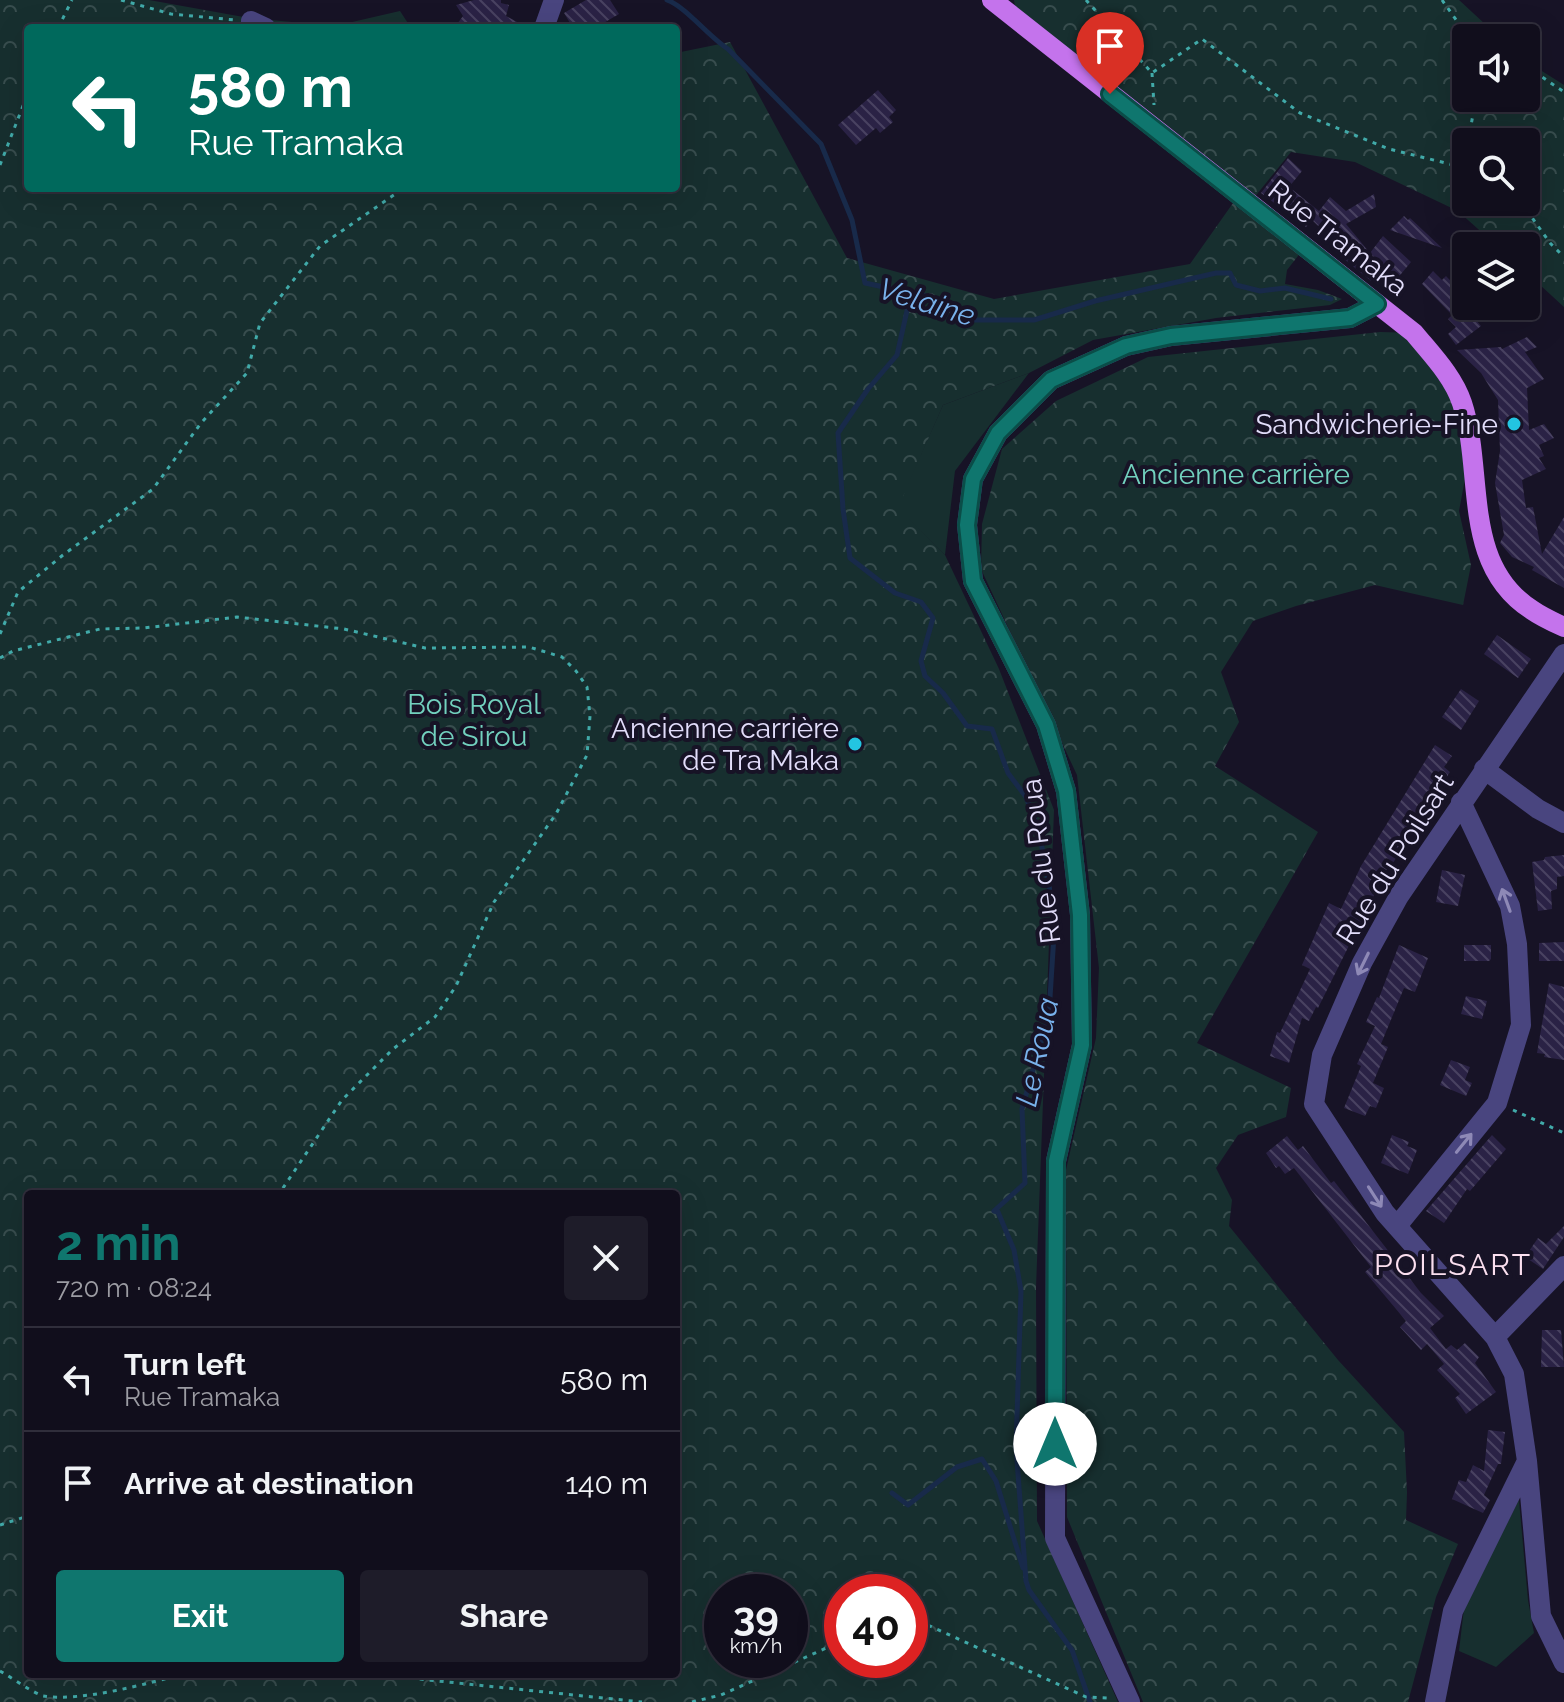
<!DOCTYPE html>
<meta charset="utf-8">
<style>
body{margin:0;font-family:Raleway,sans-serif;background:#1e1c29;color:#f1f3f6;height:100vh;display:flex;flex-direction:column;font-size:30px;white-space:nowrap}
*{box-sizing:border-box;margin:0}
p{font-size:26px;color:#9c9ca3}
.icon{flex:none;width:44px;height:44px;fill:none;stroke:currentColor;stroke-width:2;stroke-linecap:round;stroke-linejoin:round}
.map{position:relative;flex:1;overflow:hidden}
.sheet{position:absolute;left:24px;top:1190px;width:656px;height:488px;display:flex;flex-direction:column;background:#110e1c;border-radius:8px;box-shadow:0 8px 32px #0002,0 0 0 2px #302e3b}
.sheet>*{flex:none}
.banner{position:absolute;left:24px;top:24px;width:656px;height:168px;border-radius:8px;box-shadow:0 8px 32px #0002,0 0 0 2px #302e3b;background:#00695c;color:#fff;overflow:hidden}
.tools{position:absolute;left:1452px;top:24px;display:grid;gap:16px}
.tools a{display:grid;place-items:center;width:88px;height:88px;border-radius:8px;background:#110e1c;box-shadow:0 8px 32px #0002,0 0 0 2px #302e3b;font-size:40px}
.speed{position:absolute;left:704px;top:1574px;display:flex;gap:16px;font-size:40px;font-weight:700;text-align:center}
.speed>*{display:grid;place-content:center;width:104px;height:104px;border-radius:50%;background:#110e1c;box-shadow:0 8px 32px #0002,0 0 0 2px #302e3b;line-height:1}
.speed small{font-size:20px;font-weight:400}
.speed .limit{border:12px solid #d22;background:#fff;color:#111}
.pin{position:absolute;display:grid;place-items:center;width:68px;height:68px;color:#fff;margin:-82px -34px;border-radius:50% 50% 50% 0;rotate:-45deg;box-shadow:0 0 8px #0007}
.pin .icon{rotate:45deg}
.me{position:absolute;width:88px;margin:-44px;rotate:0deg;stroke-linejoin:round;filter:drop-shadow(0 0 6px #0008)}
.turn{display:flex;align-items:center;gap:28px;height:168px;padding:0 32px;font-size:36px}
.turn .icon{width:104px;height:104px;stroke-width:2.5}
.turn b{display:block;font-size:56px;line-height:68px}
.round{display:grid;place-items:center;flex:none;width:84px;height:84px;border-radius:8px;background:#1e1c29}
.head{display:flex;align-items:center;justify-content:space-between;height:136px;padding:0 32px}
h1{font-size:48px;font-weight:700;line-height:60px;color:#0f766e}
.cta{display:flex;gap:16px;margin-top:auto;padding:16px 32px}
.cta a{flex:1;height:92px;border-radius:8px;background:#0f766e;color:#fff;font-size:32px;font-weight:700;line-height:92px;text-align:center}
.cta a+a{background:#1e1c29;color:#f1f3f6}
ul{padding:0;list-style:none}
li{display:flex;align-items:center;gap:24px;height:104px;padding:0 32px;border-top:2px solid #302e3b}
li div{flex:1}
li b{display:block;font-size:30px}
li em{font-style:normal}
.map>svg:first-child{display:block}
</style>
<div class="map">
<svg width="1564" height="1702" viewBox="0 0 1564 1702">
<defs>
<pattern id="forest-crowns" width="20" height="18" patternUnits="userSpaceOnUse" patternTransform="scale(2)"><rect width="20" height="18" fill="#172f2f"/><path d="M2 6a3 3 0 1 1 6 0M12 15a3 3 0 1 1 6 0" fill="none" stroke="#384d4e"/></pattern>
<pattern id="building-back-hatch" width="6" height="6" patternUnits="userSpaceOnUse" patternTransform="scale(2)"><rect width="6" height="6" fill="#2a2245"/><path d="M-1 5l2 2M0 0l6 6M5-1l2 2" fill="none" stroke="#494261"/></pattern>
</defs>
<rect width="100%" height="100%" fill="#171326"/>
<!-- green -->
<path fill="#172f2f" d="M1029,373L955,471L945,555L897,508L943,405Z
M1519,1500L1528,1600L1534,1633L1496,1667L1459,1651L1464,1608Z"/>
<!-- forest -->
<path fill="url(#forest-crowns)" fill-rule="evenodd" d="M0,0H149L249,18L335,26L400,11L411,28H28V188H676V53L730,42L847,258L994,299L1190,264L1238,196L1017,18L1014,0H1459L1500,38H1466V98H1526V61L1564,85V307L1526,272V246H1497L1458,211L1355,162L1291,152L1249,204L1305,247L1287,270L1285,284L1318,290L1342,299L1330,305L1216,318L1093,340L1029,373L943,405L898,508L945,555L999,669L1054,810L1036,1287L1037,1521L1118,1702H0ZM1466,142H1526V202H1466ZM28,1194H676V1674H28ZM722,1592H790V1660H722ZM842,1592H910V1660H842Z
M1380,332L1414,333L1447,372L1472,441L1459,511L1471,565L1463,605L1375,585L1296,606L1253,621L1221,672L1239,722L1215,766L1318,832L1197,1043L1291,1088L1286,1117L1238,1135L1216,1168L1232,1200L1229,1226L1338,1360L1404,1432L1407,1492L1406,1520L1458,1544L1436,1597L1408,1702H1143L1067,1517L1066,1170L1096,1038L1099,968L1077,775L981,569L982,524L1002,449L1056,401L1148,357Z"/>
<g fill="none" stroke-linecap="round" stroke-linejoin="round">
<!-- stream -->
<path stroke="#182a4a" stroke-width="5" d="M667,0C686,7 708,36 728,49L821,144L852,220L865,283L926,296L971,320H1034L1095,301L1216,273H1230L1236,285L1260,291L1285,288L1331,299
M911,293L897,355L868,389L838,433L843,509L850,558L895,593L921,602L933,618L921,661L925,676L943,693L967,726L992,729L1008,773L1026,797L1039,831L1055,919L1049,1013L1022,1109L1025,1183L994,1211L998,1212L1014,1250L1021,1291L1016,1447L1026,1581L1029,1590L1072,1650L1090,1702
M892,1493L908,1505L957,1467L982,1459L996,1481L1023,1568"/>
</g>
<!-- building -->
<path fill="url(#building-back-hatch)" d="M474,0H501V3L509,5L506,16L528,28H454L463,16L456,5Z
M586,0H610L619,14L595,28H573L564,13Z
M878,90L896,110L889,117L893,122L880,133L876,128L856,145L838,125Z
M1288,158L1302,171L1289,187L1319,211L1330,197L1346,211L1374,194L1376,207L1346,224L1370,253L1383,236L1411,262L1396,280L1392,276L1385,284L1375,276L1371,281L1333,250L1339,246L1312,220L1306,227L1261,193Z
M1404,216L1408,220L1410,218L1442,248L1390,230Z
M1433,271L1442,280L1446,276L1466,297V308L1481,326L1456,345L1448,334L1456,327L1448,319L1452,315L1422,284Z
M1527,337L1537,347L1525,352L1544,379L1527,388L1529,430L1544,424L1554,438L1539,445L1544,456L1539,458L1546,469L1522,480L1526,508L1533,507L1542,554L1564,517V588L1532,570L1534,567L1512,557L1500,543L1504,535L1495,483L1500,451L1498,400L1481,373L1457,350L1501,347L1502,349Z
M1497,635L1531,659L1518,678L1484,654Z
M1461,689L1479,701L1461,730L1442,717Z
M1435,745L1452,756L1444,767L1450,772L1407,835L1409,837L1393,863L1391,861L1318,1008L1316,1007L1309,1021L1302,1018L1289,1063L1270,1056L1277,1032L1280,1033L1310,969L1302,965L1329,903L1341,909L1361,866Z
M1564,855V876L1557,877V889L1551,891L1552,909L1538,911L1532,862L1544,860L1545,857Z
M1442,870L1465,875L1458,906L1436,902Z
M1564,942V961H1539V943Z
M1399,945L1428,958L1415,992L1404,988L1381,1044L1388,1047L1373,1083L1384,1088L1376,1108L1370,1106L1365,1116L1344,1108L1361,1066L1357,1064L1375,1026L1366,1022L1377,997L1379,998Z
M1464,945H1491V959L1489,961H1464Z
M1549,983L1564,987V1060L1544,1057L1545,1054L1537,1053Z
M1466,996L1487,1001L1482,1019L1461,1014Z
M1451,1060L1470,1067L1465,1080L1472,1083L1466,1096L1440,1085Z
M1392,1135L1409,1142L1407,1146L1417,1150L1408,1174L1381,1163Z
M1492,1135L1506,1149L1470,1191L1467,1189L1444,1223L1426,1211Z
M1287,1136L1298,1150L1303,1146L1331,1183L1334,1181L1421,1293L1444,1316L1430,1328L1446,1349L1451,1345L1457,1350L1465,1343L1479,1357L1475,1363L1496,1392L1466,1414L1455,1398L1460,1394L1437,1370L1444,1364L1427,1344L1421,1350L1400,1327L1406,1321L1365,1272L1371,1267L1294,1168L1285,1174L1279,1166L1276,1168L1266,1153Z
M1564,1226V1237L1543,1269L1525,1257L1538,1238L1546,1244Z
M1542,1330H1561L1564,1367H1541Z
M1488,1430L1505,1432L1501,1464H1498L1484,1495L1490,1500L1483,1513L1452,1499L1459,1480L1466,1482L1473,1465L1484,1471Z"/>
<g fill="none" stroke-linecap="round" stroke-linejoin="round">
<!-- path -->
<path stroke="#41aaa9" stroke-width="3" stroke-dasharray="4 6" stroke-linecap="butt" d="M121,0L171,14L235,20
M1086,0L1152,73L1202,39L1300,113L1389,149L1466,168
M1442,0L1457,21L1479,38
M58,28L72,0
M1526,66L1564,92
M1152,73L1154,105
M1468,142L1476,98
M0,165L28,93
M1521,202L1550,243L1564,257
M0,634L18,592L63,555L153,489L201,423L247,373L260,323L320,246L404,188
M0,658L13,651L100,629L144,628L237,617L344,629L425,648L529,647L562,657L576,671L587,687L590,716L587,755L556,814L494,902L456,986L435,1017L393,1049L342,1100L279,1194
M1513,1110L1564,1133
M0,1525L28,1516
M910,1617L1086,1697L1109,1698
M0,1671C14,1679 28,1690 43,1696C81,1702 146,1684 183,1674
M370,1674L642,1702
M692,1702L721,1695L842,1641"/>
<!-- minor -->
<path stroke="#49457f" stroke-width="20" d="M251,21L266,28
M544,28L554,0
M1564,654L1399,896L1362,963L1322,1055L1314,1104L1385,1213L1495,1337L1514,1374L1527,1461L1541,1616L1564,1663
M1484,769L1538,809L1564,823
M1397,1226L1497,1103L1521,1025L1517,944L1510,906L1461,802
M1495,1337L1564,1266
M1130,1702L1055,1538L1056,1161L1082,1045L1080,915L1066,791L1046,725L973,581L967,525L973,479L998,433L1051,380L1126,346L1171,336L1350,318L1377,304
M1435,1702L1453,1611L1527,1461"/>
<!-- major -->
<path stroke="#c473ec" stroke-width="20" d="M992,0L1414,333C1432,355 1453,376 1462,403C1485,472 1460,564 1532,610C1542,617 1553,622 1564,627"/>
</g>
<!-- one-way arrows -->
<defs><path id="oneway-shaft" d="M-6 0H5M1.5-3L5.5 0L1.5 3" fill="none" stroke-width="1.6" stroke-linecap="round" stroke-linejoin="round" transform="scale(2)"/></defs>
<g stroke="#8e89b6">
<use href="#oneway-shaft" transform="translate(1506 900) rotate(-110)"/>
<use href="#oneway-shaft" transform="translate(1363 964) rotate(116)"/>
<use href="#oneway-shaft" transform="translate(1464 1143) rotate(-51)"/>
<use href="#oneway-shaft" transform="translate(1375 1197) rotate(57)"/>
</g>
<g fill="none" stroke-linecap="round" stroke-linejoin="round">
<defs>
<path id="route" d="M1055,1444L1056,1161L1082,1045L1080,915L1066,791L1046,725L973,581L967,525L973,479L998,433L1051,380L1126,346L1171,336L1350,318L1377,304L1110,94"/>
</defs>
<!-- route casing -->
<use href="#route" stroke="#0a4d48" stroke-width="20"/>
<!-- route -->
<use href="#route" stroke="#0f766e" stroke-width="14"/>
</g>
<!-- markers -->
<g fill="#23c5e1" stroke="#171326" stroke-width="3">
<circle cx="1514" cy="424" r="8"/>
<circle cx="855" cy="744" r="8"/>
</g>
<g text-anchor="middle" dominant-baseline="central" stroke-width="8" stroke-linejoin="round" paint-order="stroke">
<!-- street labels -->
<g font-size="28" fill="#e2ddfa" stroke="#171326">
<text transform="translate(1338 238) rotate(38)">Rue Tramaka</text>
<text transform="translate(1395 859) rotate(-58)">Rue du Poilsart</text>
<text transform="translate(1041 861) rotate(-97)">Rue du Roua</text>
</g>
<!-- poi labels -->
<g font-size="28" fill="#e2ddfa" stroke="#171326" text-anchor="end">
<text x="1498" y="424">Sandwicherie-Fine</text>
<text x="839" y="728">Ancienne carrière<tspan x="839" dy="32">de Tra Maka</tspan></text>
</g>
<!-- park labels -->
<g font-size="28" fill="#72d1be" stroke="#171326">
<text x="1236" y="474">Ancienne carrière</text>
<text x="474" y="704">Bois Royal<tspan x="474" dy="32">de Sirou</tspan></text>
</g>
<!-- water labels -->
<g font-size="30" font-style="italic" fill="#79b2ec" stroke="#171326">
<text transform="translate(927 302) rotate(17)">Velaine</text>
<text transform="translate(1037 1052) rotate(-78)">Le Roua</text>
</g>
<!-- neighbourhood labels -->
<g font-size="30" letter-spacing="2" fill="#fbdfef" stroke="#171326">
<text x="1453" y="1264">POILSART</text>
</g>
</g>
</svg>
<div class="tools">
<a><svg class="icon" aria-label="sound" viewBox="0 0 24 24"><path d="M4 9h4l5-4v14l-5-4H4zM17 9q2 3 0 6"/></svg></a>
<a><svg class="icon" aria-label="search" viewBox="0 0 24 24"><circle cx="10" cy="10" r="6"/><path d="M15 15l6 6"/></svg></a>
<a><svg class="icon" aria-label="layers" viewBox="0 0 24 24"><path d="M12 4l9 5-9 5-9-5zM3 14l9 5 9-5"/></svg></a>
</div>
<div class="speed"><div>39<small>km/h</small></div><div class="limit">40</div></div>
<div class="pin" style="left:1110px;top:94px;background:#d93025"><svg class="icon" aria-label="arrive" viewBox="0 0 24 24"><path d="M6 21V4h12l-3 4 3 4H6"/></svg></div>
<svg class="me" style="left:1055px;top:1444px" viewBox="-20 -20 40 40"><circle r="19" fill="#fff"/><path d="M0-13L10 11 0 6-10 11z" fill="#0f766e"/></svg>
<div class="banner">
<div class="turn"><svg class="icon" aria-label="left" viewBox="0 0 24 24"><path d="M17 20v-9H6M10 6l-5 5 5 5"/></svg><div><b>580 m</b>Rue Tramaka</div></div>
</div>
<section class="sheet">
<div class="head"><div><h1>2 min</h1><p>720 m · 08:24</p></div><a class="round"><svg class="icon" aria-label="close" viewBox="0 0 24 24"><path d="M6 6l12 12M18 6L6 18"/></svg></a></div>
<ul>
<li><svg class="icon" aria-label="left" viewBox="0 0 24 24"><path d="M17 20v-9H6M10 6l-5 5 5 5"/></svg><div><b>Turn left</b><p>Rue Tramaka</p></div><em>580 m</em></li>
<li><svg class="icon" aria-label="arrive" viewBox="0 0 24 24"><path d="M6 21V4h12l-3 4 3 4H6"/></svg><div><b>Arrive at destination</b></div><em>140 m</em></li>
</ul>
<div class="cta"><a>Exit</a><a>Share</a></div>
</section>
</div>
